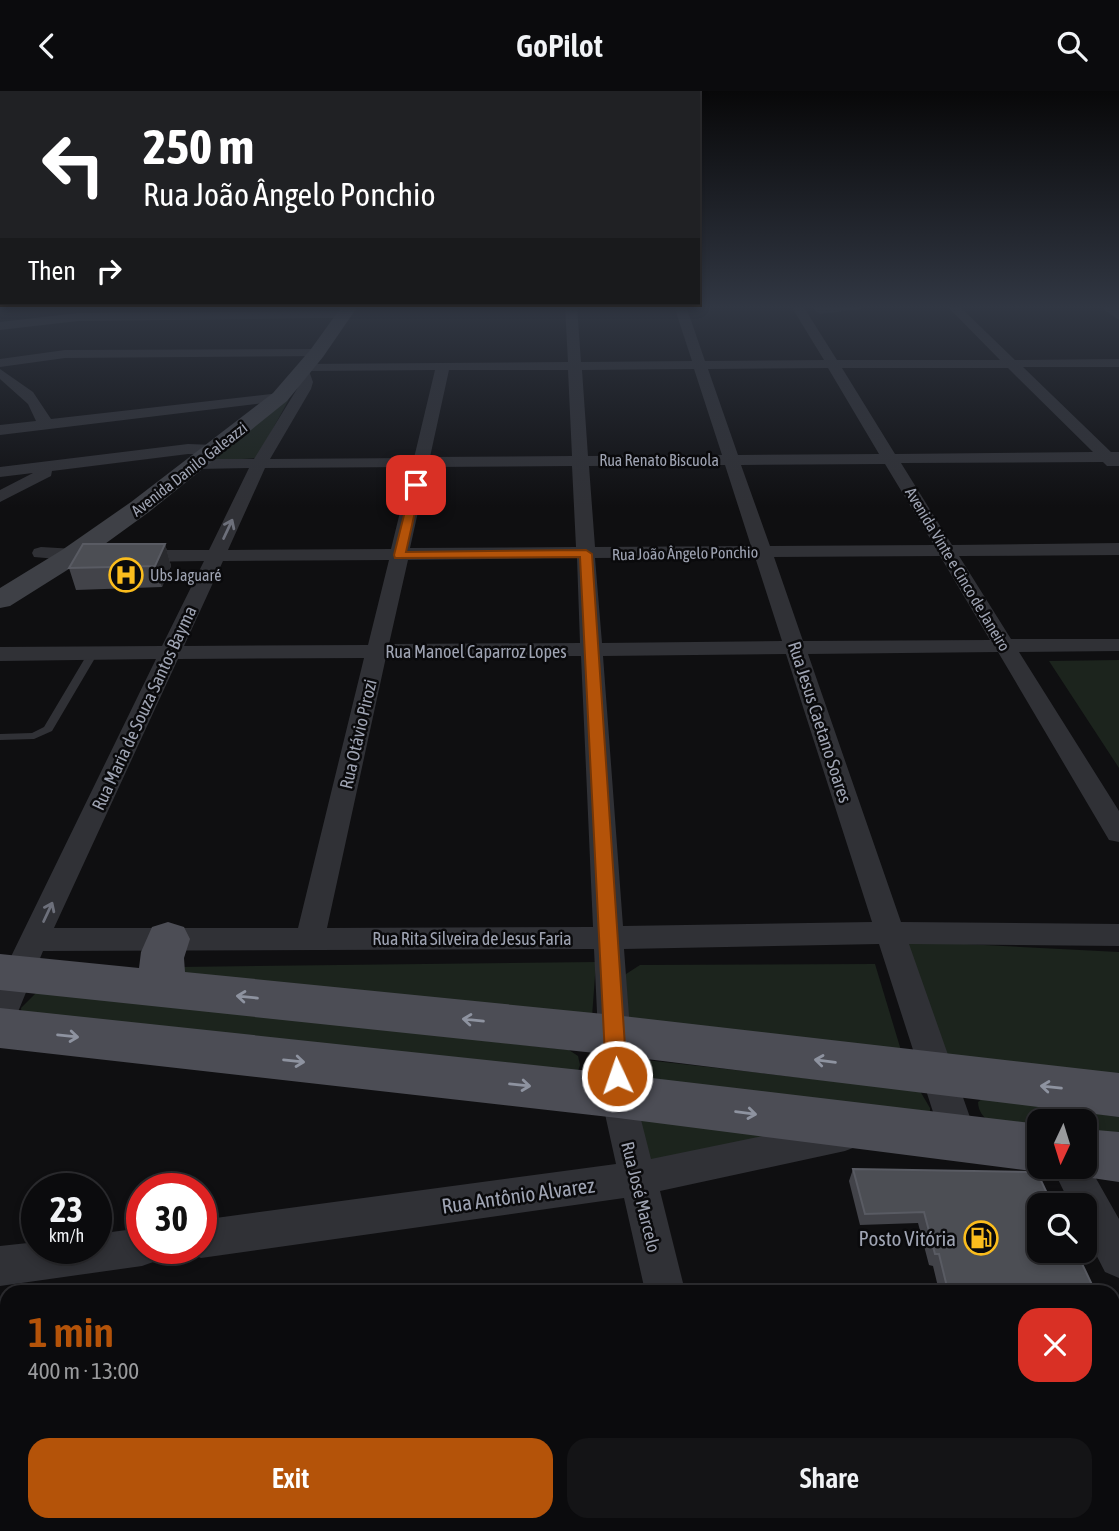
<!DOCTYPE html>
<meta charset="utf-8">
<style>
body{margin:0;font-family:"Asap Condensed",sans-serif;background:#141416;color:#f1f3f6;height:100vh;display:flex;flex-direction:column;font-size:26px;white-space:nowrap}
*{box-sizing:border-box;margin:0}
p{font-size:23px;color:#9a9b9d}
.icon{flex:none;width:38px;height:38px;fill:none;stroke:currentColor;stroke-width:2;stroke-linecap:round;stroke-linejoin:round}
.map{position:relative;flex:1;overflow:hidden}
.sheet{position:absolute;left:0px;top:1194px;width:1120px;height:247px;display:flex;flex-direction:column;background:#0b0b0d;border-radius:21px 21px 0 0;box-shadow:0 4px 10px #0003,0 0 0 2px #2b2b2e}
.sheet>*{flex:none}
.banner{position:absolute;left:0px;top:0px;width:700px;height:214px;box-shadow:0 4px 10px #0003,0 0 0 2px #2b2b2e;background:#202124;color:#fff;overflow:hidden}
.needle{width:46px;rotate:184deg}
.fabs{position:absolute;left:1027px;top:1018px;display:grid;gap:14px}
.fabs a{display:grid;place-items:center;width:70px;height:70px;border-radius:14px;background:#0b0b0d;box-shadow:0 4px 10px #0003,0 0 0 2px #2b2b2e;font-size:35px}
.speed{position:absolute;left:21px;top:1082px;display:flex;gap:14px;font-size:35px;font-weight:700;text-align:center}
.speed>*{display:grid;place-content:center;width:91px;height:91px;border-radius:50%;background:#0b0b0d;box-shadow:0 4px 10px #0003,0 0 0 2px #2b2b2e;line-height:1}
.speed small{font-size:18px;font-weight:400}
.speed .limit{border:10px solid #d22;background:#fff;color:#111}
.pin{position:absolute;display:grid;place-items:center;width:60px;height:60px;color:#fff;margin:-30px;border-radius:14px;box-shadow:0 4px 10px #0006}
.me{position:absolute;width:77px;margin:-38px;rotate:357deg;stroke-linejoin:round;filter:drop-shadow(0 0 5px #0008)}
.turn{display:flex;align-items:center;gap:24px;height:147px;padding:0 28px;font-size:32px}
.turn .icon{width:91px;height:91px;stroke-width:2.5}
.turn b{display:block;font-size:49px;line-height:60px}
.then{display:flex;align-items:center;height:66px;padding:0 28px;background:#0003;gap:14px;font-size:26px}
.round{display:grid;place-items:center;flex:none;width:74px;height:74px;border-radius:21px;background:#141416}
.headline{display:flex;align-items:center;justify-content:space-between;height:119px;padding:0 28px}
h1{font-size:42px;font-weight:600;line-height:52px;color:#b45309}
.action{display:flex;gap:14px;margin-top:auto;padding:14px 28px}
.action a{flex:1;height:80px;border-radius:21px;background:#b45309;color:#fff;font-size:28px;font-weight:600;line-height:80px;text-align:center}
.action a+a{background:#141416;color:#f1f3f6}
header{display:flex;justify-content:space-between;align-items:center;height:91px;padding:0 28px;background:#0b0b0d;font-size:32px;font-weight:600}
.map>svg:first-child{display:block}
</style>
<header><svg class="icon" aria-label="back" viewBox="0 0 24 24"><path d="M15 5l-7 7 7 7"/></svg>GoPilot<svg class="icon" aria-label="search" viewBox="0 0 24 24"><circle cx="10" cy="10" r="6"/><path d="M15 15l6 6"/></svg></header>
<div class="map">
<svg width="1119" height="1440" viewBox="0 0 1119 1440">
<rect width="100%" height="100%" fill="#0f0f11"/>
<!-- green -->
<path fill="#1c241d" d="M289,308L257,367L216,370L214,367Z
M1119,569V677L1049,570Z
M907,850L1119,861V986L947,969Z
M596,871L592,926L179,883V876Z
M875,873L903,966L630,936L622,910L626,883L640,874Z
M37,901L569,959L578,965L580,974L576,986L22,926L21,917Z
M637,968L920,1000L930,1017V1033L640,999L630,980Z
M986,1005L1119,1019V1054L1085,1050V1031H1040L1039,1045C1018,1039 979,1038 978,1011Z
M633,1013L764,1030L763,1060L653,1077Z"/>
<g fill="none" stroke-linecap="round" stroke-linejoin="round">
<!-- service -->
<path fill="#303136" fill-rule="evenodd" d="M93,559L98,562L52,640L34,648L0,649V643L32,642L44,636L88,562Z"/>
<!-- minor -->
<path fill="#303136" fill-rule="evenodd" d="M565,215H577L581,271L692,270L674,215H686L705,270L824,269L791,215H803L837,269H1000L947,215H959L1015,269L1119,268V276H1023L1111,361H1119V375H1107L1103,371L901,372L952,454L1119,452V464L959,465L1011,548H1119V560L1019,561L1119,720V751L1109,749L998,561L808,563L901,831L1119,833V855L909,853L978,1049L973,1061L960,1065L947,1061L942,1049L879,853L624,858L635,1005L651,1068L845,1028L858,1033L863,1044L858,1055L845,1060L660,1100L685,1200H645L624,1107L201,1167L187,1161L185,1157H201V1129L616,1073L601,1005L594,858L43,860L11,938L0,942V888L3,882L156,568L0,570V556L162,555L204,470L134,471L125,465L134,459H209L249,377L198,378L190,373L198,368H254L297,298L299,291L295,279L300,273L568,271ZM828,277L879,363L738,364L708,278ZM842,277H1008L1093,361L895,363ZM694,278L722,364L588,365L582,279ZM435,279L414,367L270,368L311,298L313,291L309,280ZM449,279H568L572,365L430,366ZM885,373L934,454L770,455L741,374ZM725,374L751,455L595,456L589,375ZM572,375L576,456L410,457L428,376ZM411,376L391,458L228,459L265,377ZM940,465L990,549L803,550L774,466ZM755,466L782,550L602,552L595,467ZM577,467L580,552L389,553L408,469ZM389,469L368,554L184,555L223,470ZM786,563L872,831L623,835L603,565ZM581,565L593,836L327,837L386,566ZM364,567L298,837H54L178,568Z
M810,215H866L860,218L820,223Z
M1099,215H1112L1119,219V229Z
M343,220L347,221V227L78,230L0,239V231L78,222Z
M317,258L324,262L322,265L65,267L0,276V268L65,259Z
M0,278L33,301L51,328L280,302L287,306L280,310L0,344V334L36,330L28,313L0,288Z
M188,353L215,354L223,359L215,364L188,363L52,380L51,385L0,411V399L33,382L0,386V376Z
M41,456L92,459L101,465L92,471L34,466L32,462L34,458Z
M1085,1068L1119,1128V1187L1105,1181L1085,1142V1115H1071L1052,1076H1085Z
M142,1137V1157H161L156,1170L142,1175L0,1195V1155L37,1151V1157H96V1143Z
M702,1433H748L751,1440H703Z"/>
<!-- secondary -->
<path fill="#3e4046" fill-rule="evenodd" d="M342,215H358L323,266L287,310L149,421L80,471L10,515L0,517V497L62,459L131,411L273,302L311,258Z"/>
<!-- primary -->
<path fill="#4c4d55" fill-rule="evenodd" d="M168,831L184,836L190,848L184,867L185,881L614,924L1119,982V1026L614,964L0,899V863L139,877L141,861L152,836Z
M0,917L618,983L1040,1033V1076H1053L1040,1081L618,1027L0,957Z
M1085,1038L1119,1041V1091L1085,1086L1066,1079L1065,1076H1085Z"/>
</g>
<!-- wall -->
<path fill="#424349" d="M165,453L171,475L162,496L76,499L69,477Z
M853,1078L1095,1200H939L933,1175L929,1174L918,1132L860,1134L849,1090Z"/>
<!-- shaded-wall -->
<path fill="#292a2e" d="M165,453L171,475L162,496L155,475Z"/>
<!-- building -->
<path fill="#4c4e54" stroke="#595b63" stroke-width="2" d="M83,453H165L155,475L69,477Z
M853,1078L1037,1081L1053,1115H1040V1160H1076L1095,1200H948L939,1163H935L924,1121L865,1123Z"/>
<!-- one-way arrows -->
<defs><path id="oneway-shaft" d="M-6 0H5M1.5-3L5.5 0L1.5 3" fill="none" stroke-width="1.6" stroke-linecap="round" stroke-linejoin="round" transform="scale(1.75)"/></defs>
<g stroke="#6d707b">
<use href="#oneway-shaft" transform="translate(228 438) rotate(-65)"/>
<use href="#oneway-shaft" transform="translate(48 821) rotate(-65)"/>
</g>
<g stroke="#8e93a0">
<use href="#oneway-shaft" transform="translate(247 906) rotate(-174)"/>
<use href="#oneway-shaft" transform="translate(473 929) rotate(-174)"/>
<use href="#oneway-shaft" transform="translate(68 945) rotate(6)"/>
<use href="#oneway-shaft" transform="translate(294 970) rotate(6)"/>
<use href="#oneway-shaft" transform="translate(825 970) rotate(-173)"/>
<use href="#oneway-shaft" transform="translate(520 994) rotate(6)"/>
<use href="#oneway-shaft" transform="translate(1051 996) rotate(-174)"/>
<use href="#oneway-shaft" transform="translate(746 1022) rotate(7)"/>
</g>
<!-- sky -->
<linearGradient id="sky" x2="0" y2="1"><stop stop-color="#080809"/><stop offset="0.52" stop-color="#313743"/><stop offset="1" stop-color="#313743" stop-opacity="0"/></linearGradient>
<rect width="1119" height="416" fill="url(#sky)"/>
<!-- route -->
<path fill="#b45309" stroke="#753606" stroke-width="2" d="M412,392L421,394L406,461L586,459L592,463L627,985L624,991L617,994L609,991L606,985L580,466L395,467L394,464Z"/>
<!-- icons -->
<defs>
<symbol id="hospital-ring" viewBox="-11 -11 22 22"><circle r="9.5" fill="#0a0a0c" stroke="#fbbd1d" stroke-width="1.5"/><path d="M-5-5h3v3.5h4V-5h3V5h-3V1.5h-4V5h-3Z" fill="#fbbd1d"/></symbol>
<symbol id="fuel-ring" viewBox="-11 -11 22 22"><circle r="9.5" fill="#0a0a0c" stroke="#fbbd1d" stroke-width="1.5"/><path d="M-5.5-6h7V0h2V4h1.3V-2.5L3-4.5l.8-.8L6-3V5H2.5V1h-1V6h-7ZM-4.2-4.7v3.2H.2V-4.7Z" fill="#fbbd1d"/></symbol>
</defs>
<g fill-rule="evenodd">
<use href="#hospital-ring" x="107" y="465" width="38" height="38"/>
<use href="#fuel-ring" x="962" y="1128" width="38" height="38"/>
</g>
<g text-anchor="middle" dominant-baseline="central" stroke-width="5" stroke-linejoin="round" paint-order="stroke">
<!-- far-street labels -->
<g font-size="16" fill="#9fa4b3" stroke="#0a0a0c">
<text x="659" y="369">Rua Renato Biscuola</text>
<text transform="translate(189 378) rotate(-38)">Avenida Danilo Galeazzi</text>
<text transform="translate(685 462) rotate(-1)">Rua João Ângelo Ponchio</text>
<text transform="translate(958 478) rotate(59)">Avenida Vinte e Cinco de Janeiro</text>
</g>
<!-- far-poi labels -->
<g font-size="16" fill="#9fa4b3" stroke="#0a0a0c" text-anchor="start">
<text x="150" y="484">Ubs Jaguaré</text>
</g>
<!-- street labels -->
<g font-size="18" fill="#9fa4b3" stroke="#0a0a0c">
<text x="476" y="560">Rua Manoel Caparroz Lopes</text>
<text transform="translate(144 617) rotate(-65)">Rua Maria de Souza Santos Bayma</text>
<text transform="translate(820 631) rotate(72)">Rua Jesus Caetano Soares</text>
<text transform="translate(358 643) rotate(-77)">Rua Otávio Pirozi</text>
<text x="472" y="847">Rua Rita Silveira de Jesus Faria</text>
<text transform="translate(641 1106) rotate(76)">Rua José Marcelo</text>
</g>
<!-- near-street labels -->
<g font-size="21" fill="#9fa4b3" stroke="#0a0a0c">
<text transform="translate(518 1104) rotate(-8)">Rua Antônio Alvarez</text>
</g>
<!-- near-poi labels -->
<g font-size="21" fill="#9fa4b3" stroke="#0a0a0c" text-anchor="end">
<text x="956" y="1147">Posto Vitória</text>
</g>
</g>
</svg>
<div class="fabs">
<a><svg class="needle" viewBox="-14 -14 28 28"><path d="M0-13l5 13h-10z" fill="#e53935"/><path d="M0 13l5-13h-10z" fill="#9a9b9d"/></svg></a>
<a><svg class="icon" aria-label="search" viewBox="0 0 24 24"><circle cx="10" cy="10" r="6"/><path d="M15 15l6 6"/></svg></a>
</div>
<div class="speed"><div>23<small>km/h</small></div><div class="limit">30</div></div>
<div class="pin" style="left:416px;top:394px;background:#d93025"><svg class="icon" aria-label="arrive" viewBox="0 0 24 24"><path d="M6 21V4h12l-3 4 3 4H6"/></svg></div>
<svg class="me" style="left:617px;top:985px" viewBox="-20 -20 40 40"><circle r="17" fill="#b45309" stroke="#fff" stroke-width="3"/><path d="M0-11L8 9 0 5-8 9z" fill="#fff"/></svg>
<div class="banner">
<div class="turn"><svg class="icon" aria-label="left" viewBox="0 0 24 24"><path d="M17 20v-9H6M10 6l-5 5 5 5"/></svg><div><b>250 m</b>Rua João Ângelo Ponchio</div></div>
<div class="then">Then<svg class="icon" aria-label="right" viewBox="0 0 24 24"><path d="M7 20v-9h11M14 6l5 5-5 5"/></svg></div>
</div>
<section class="sheet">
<div class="headline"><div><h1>1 min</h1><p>400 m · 13:00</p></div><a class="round" style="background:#d93025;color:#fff"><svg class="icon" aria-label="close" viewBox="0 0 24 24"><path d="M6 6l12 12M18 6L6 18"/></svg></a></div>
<div class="action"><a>Exit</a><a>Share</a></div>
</section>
</div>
